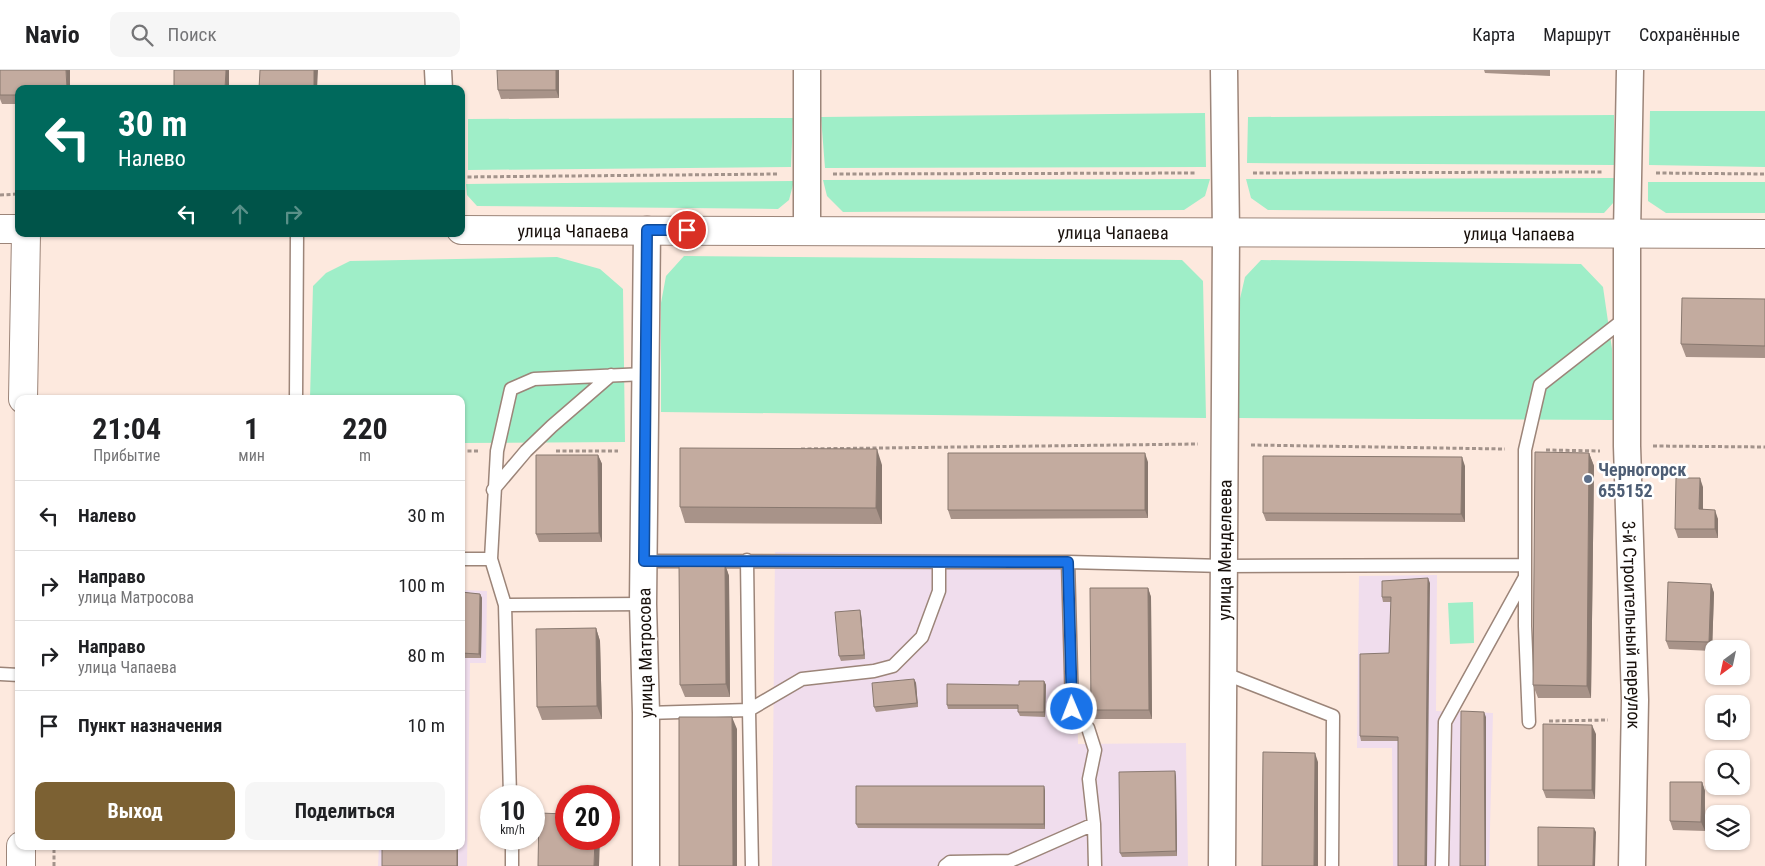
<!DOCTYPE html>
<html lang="ru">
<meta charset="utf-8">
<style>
body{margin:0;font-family:"Roboto Condensed",sans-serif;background:#f6f6f6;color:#202124;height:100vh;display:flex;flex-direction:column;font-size:19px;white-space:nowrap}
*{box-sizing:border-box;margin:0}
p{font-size:16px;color:#757577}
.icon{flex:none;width:28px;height:28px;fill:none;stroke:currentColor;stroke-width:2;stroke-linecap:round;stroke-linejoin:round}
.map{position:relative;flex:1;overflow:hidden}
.sheet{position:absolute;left:15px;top:325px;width:450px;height:455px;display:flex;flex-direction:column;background:#fff;border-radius:10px;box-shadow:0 1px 4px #0004}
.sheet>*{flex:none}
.top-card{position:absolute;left:15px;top:15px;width:450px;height:152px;border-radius:10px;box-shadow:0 1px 4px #0004;background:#00695c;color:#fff;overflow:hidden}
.needle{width:32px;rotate:213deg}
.fabs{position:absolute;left:1705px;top:570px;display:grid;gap:10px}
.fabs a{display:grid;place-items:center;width:45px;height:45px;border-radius:10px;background:#fff;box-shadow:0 1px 4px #0004;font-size:25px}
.speed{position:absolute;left:480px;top:715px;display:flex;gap:10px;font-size:25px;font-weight:700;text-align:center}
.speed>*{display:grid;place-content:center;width:65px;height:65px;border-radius:50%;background:#fff;box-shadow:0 1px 4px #0004;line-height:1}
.speed small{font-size:12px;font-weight:400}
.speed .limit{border:8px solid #d22;background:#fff;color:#111}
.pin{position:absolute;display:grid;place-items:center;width:42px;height:42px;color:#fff;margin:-21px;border:2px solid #fff;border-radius:50%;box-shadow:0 1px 5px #0007}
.me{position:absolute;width:55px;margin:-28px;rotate:359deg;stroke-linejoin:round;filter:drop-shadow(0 0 4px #0008)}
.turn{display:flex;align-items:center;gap:18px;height:105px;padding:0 20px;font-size:22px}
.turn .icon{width:65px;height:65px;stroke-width:2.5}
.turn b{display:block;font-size:35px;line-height:42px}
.lanes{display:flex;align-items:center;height:48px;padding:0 20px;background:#0003;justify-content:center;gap:25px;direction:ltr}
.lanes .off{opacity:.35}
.eta{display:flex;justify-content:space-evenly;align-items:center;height:85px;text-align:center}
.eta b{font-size:30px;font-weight:700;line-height:35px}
.action{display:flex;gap:10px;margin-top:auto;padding:10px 20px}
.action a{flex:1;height:58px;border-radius:10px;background:#7c6133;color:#fff;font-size:20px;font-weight:700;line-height:58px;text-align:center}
.action a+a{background:#f6f6f6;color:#202124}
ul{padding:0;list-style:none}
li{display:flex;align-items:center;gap:15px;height:70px;padding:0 20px;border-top:1px solid #e0e0e0}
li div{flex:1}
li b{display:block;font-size:19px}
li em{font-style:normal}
header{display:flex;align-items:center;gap:30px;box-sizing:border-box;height:70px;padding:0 25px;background:#fff;border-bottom:1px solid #e0e0e0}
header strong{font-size:24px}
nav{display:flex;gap:28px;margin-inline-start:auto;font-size:18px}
.search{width:350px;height:45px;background:#f6f6f6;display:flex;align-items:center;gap:12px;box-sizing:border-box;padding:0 18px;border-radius:10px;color:#757577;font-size:19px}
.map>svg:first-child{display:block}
</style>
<header>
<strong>Navio</strong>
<div class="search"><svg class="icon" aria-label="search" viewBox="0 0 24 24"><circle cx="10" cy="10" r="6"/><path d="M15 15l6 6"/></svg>Поиск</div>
<nav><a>Карта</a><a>Маршрут</a><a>Сохранённые</a></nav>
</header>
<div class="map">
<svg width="1765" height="796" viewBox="0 0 1765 796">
<rect width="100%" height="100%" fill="#fde9de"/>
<!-- industrial -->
<path fill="#f0dded" d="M775,482L1074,485L1078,674L1186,673L1188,796H772Z
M1437,505L1436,641L1493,643L1489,796H1393L1392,678H1357L1359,506Z
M461,520L487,521L486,593H470L467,796H378L379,776H461Z"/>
<!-- green -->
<path fill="#9feec8" d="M1650,41H1765V97L1649,95Z
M1205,43L1206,97L825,98L821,47Z
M1614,45V95L1247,93L1248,47Z
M793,48L791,97L468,100V49Z
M1616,108L1614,132L1604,143L1268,140L1251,128L1246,109Z
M1210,109L1205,126L1184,140L843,142L827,126L823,110Z
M794,111L789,130L778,139L477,136L467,125L466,114Z
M1648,112H1765V143H1666L1648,131Z
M684,186L1182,190L1203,211L1206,348L661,342V233L666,206Z
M557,187L600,199L623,219L625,372L461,373V329H310L313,216L326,203L350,191Z
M1261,190L1581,194L1603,217L1612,279L1613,350L1239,348V233L1245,207Z
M1473,532L1474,573L1450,574L1448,533Z"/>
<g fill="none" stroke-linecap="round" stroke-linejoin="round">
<defs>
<path id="lane" d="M296,329L297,164
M493,420L526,381L552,356L611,305
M461,489H491
M747,490L749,640L802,609L874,601L893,596L922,567L939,521V492
M644,491L1068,492L1224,496L1525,495
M1068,492L1072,639L1088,658L1095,680L1089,709L1094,754L1095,796
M505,535L491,489L497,381L511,319L534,309L645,304
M1223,603L1333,646L1332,796
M0,604L19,605
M646,643L749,640L752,796
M1529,652L1525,556V380L1540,315L1627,247
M510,726L505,535L643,534
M512,769V796
M945,796L950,792L1010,791L1094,754
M1442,796L1445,652L1524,509"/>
<g id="street">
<path d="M438,0L439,19"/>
<path id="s1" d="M1630,0L1627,163V376L1635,630L1632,796"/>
<path d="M807,161V0"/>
<path d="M646,796V643L643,534L647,160"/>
<path id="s2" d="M1222,796L1226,163L1224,0"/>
</g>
<g id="secondary">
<path d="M0,159H19"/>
<path id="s3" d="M461,160L1765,164"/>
<path d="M23,329L26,164"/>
<path d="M21,796V776"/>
</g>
</defs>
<!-- lane casing -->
<use href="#lane" stroke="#9c8579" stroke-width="15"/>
<!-- street casing -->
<use href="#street" stroke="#9c8579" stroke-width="29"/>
<!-- secondary casing -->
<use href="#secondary" stroke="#9c8579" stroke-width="30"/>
<!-- path -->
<path stroke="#a3938b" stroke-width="3" stroke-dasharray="4 2.5" stroke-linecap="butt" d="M1253,103L1602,102
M1656,103L1765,104
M833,104L1197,103
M461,107L779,104
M0,125L19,124
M1251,375L1505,379
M1653,376L1765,377
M801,379L1198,374
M1546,380L1600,381
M461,381H478
M556,381H618
M1549,651L1608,650
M54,796V776"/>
<!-- lane -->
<use href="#lane" stroke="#fff" stroke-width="12"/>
<!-- street -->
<use href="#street" stroke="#fff" stroke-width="26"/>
<!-- secondary -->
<use href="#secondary" stroke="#fff" stroke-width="28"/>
</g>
<!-- wall -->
<path fill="#a89389" d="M0,0L19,19V34H2L0,29Z
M559,0V28L501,29L498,20Z
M1484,0H1550V6L1485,3Z
M1765,229V288L1686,287L1681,274Z
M1589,383L1594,396L1591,628H1538L1533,615Z
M598,385L602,394V472H539L536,464Z
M1148,392V448L951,449L948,440Z
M882,395V454L685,453L680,437Z
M1465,396V452L1266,451L1263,443Z
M1703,417V439L1718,449V468H1678L1675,459Z
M725,494L729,506L730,627H685L680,615Z
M1430,513L1398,671H1361L1360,666L1389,583L1391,532H1383L1382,527Z
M1711,514L1714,523L1712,581L1669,579L1666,571Z
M1148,518L1151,527L1152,649H1094L1091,640Z
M461,522L480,524L482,528L481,588H461Z
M861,544L865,589L841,591L839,586Z
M596,558L600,571L602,649L542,650L537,637Z
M914,609L916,613L918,637L876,642L874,637Z
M1044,611L1046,615L1045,647L1020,646L1018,642V639H948L947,635L1019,615Z
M1596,664L1595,729L1546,728L1543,720Z
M1176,706L1177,786L1122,787L1120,783Z
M1702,712L1705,721V761L1673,760L1670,751Z
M1044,716L1045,721V759L858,758L856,754Z"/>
<!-- shaded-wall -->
<path fill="#88786f" d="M66,0H70V19H67Z
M226,0H229V19H225Z
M314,0H318L317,19H314Z
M556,0H559V28L556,20Z
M877,379L882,395V454L876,438Z
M1145,383L1148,392V448L1145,440Z
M1589,383L1594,396L1591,628L1587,616Z
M598,385L602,394V472L599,463Z
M1462,387L1465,396V452L1461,444Z
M1700,408L1703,417V448L1699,439Z
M1715,440L1718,449V468L1715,459Z
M725,494L729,506L730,627L726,614Z
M1428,508L1430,513L1427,796H1425Z
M1711,514L1714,523L1712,581L1709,572Z
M1148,518L1151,527L1152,649L1149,640Z
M480,524L482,528L481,588L479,584Z
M860,540L861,544L865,589L864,585Z
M596,558L600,571L602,649L597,636Z
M914,609L916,613L918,637L917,633Z
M1044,611L1046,615L1045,647L1044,642Z
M1484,642L1486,647V796H1485Z
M732,647L737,659V796H733Z
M1592,655L1596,664L1595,729L1592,720Z
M1315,683L1318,692V796H1314Z
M1175,701L1176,706L1177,786L1176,781Z
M1702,712L1705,721V761L1701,752Z
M1044,716L1045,721V759L1044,754Z
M1594,758L1596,762L1595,796H1593Z
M595,769H600L599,796H594Z
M457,776H458V796H457Z"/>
<!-- building -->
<path fill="#c3ab9f" stroke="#88786f" d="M0,0H66L67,19H19V25H0Z
M174,0H226L225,19H174Z
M260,0H314V19H259Z
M497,0H556V20H498Z
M1682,228L1765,229V276L1681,274Z
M680,378L877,379L876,438L680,437Z
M1535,382L1589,383L1587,616L1533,615Z
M948,383H1145V440H948Z
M536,385H598L599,463L536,464Z
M1263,386L1462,387L1461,444L1263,443Z
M1676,408H1700L1699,439L1715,440V459H1675Z
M679,494H725L726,614L680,615Z
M1428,508L1425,796H1398V667L1360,666V584L1389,583L1391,527H1382V511Z
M1668,512L1711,514L1709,572L1666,571Z
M1090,518H1148L1149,640H1091Z
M461,522L480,524L479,584L461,583Z
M860,540L864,585L839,586L835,542Z
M596,558L597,636L537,637L536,559Z
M914,609L917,633L874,637L872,613Z
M1019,611H1044V642H1018V635H947V614L1019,615Z
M1461,641L1484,642L1485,796H1460Z
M679,647H732L733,796H679Z
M1543,654L1592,655V720H1543Z
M1263,682L1315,683L1314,796H1262Z
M1175,701L1176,781L1120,783L1119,702Z
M1670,712H1702L1701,752L1670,751Z
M856,716H1044V754H856Z
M539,743L566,744V769H595L594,796H538Z
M1538,757L1594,758L1593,796H1538Z
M382,776H457V796H382Z"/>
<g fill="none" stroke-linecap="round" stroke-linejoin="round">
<defs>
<path id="route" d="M687,160H647L644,491L1068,492L1072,639"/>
</defs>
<!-- route casing -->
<use href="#route" stroke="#114b97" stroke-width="12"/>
<!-- route -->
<use href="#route" stroke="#1a73e8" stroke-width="9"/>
</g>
<!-- markers -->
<circle fill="#5c6f8a" stroke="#fff" stroke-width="2" cx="1588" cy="409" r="5"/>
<g text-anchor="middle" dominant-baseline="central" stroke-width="5" stroke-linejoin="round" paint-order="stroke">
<!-- street labels -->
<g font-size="18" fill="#18100b" stroke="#fff">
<text stroke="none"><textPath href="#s3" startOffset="112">улица Чапаева</textPath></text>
<text stroke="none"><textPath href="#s3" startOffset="652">улица Чапаева</textPath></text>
<text stroke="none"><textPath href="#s3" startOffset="1058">улица Чапаева</textPath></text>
<text stroke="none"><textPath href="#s2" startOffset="316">улица Менделеева</textPath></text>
<text stroke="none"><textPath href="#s1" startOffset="555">3-й Строительный переулок</textPath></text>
<text transform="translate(645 583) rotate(-91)">улица Матросова</text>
</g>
<!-- service labels -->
<g font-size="18" font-weight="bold" fill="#4e5e75" stroke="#fff" text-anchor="start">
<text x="1598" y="399">Черногорск<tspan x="1598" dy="21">655152</tspan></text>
</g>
</g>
</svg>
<div class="fabs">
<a><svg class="needle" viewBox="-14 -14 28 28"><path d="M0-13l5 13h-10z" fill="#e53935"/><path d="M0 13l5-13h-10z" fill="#757577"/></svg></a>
<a><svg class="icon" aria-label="sound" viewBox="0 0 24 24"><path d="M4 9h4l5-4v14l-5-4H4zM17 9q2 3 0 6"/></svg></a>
<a><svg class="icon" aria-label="search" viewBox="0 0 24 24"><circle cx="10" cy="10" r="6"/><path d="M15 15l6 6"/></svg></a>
<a><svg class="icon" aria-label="layers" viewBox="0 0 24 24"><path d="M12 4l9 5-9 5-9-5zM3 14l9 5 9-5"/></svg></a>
</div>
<div class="speed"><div>10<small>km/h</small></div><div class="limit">20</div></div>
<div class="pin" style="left:687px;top:160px;background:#d93025"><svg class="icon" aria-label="arrive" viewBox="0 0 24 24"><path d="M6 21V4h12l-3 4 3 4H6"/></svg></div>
<svg class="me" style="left:1072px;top:639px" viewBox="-20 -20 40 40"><circle r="17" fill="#1a73e8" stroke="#fff" stroke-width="3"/><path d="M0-11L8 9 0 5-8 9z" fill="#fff"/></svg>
<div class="top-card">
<div class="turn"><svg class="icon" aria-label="left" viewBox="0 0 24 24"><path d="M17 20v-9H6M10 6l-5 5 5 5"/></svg><div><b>30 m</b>Налево</div></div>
<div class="lanes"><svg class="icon" aria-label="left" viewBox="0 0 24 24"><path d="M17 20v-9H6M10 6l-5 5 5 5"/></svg><svg class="icon off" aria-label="ahead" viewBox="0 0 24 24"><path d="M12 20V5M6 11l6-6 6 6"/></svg><svg class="icon off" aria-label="right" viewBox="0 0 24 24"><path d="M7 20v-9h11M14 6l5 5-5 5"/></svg></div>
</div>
<section class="sheet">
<div class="eta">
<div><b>21:04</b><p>Прибытие</p></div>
<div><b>1</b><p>мин</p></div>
<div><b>220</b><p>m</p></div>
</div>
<ul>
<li><svg class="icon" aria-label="left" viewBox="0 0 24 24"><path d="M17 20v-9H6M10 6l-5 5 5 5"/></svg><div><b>Налево</b></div><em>30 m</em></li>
<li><svg class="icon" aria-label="right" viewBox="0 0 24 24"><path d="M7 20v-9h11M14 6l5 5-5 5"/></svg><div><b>Направо</b><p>улица Матросова</p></div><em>100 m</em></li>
<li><svg class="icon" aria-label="right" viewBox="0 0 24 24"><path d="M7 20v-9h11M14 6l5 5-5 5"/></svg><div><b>Направо</b><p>улица Чапаева</p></div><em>80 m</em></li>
<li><svg class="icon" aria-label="arrive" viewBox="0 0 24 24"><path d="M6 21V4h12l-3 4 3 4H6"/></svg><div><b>Пункт назначения</b></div><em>10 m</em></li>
</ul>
<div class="action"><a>Выход</a><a>Поделиться</a></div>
</section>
</div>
